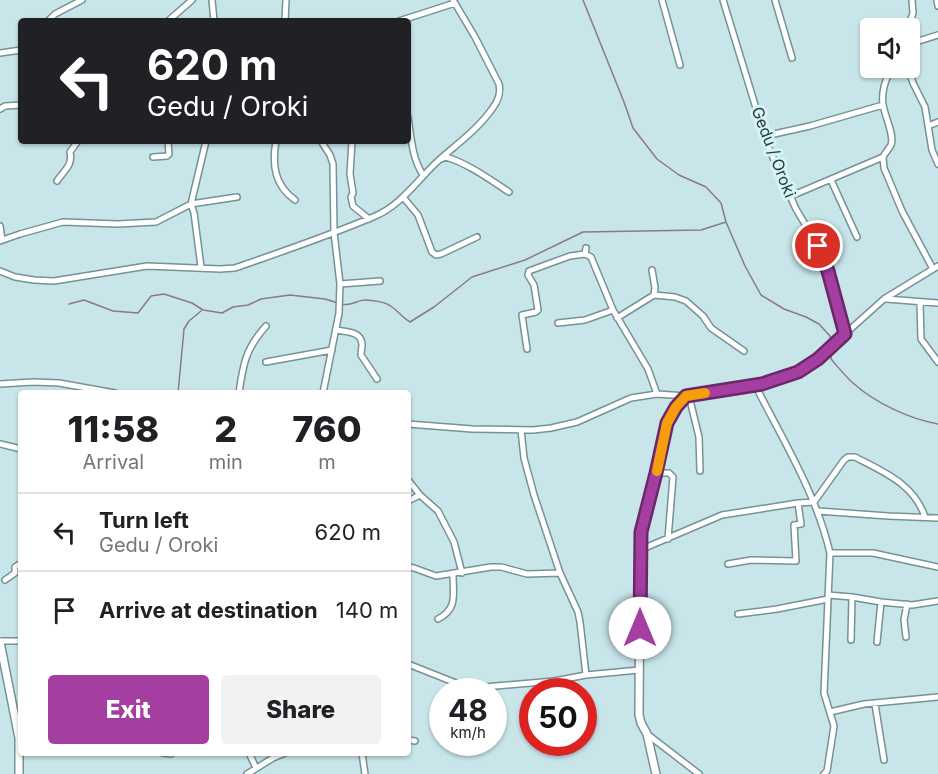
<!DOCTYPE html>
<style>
body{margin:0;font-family:Inter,sans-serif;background:#f2f2f2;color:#202124;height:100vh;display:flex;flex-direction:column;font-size:22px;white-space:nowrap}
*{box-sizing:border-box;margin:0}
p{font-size:20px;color:#757577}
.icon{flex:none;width:33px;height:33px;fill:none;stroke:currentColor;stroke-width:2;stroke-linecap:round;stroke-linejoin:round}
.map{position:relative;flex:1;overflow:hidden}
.side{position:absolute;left:18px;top:390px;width:393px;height:366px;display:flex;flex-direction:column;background:#fff;border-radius:6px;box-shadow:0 2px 4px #0004}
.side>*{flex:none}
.guide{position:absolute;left:18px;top:18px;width:393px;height:126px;border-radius:6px;box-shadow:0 2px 4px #0004;background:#202124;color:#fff;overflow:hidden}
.tools{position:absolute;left:860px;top:18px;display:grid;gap:12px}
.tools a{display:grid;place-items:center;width:60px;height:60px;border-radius:6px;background:#fff;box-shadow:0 2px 4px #0004;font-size:30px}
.speed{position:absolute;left:429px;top:678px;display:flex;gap:12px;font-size:30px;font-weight:700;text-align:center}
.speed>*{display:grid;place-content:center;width:78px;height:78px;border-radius:50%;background:#fff;box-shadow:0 2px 4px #0004;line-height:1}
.speed small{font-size:15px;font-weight:400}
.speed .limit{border:9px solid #d22;background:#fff;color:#111}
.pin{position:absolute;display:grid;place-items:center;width:51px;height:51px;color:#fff;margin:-26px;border:3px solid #fff;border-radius:50%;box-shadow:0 2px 6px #0007}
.me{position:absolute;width:66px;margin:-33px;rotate:0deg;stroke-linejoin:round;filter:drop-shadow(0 0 4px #0008)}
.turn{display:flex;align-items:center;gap:21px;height:126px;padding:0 30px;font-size:27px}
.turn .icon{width:78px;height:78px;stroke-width:2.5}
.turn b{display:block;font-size:42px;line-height:51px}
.eta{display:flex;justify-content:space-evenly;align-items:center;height:102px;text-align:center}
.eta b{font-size:36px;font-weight:800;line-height:42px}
.cta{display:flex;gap:12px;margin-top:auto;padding:12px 30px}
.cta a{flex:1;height:69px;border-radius:6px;background:#a53ea1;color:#fff;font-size:24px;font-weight:800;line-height:69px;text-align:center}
.cta a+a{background:#f2f2f2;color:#202124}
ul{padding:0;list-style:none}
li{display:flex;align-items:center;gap:18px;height:78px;padding:0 30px;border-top:2px solid #e0e0e0}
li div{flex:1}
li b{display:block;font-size:22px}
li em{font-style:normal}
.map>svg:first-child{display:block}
</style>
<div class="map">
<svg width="938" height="774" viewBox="0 0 938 774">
<rect width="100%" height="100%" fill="#c8e6ea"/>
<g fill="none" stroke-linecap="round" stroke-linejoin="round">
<!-- stream -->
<path stroke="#8c778d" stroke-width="1.5" d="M583,0L624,102L633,128L657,159L679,175L706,187L721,203L726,222L745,266L761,295L784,309L806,317L819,324L830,336L831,344
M69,304L84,300L113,311L138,313L151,296L164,294L192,303L203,310L222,313L233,307L248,305L261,299L290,295L325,299L338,303
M342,304C351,307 356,300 365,300C373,300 386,302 392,307C399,312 403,318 410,322L434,307L472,277L525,260L583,232L701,230L726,222
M831,352V359C838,367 845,376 853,383C875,403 910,419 938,424
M178,393L184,329L189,321L201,311"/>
<defs>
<path id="minor" d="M212,0L214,21
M662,0L680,65
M723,0L767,144L796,209L818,246L823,259L834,289L845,334L884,299L938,266
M775,0L792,58
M937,0L938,6
M48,21L55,14L82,0
M168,21L192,0
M285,21L286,0
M399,21L455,3
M908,28L913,13L912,0
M909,44L938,35
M0,53L21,50
M908,68L913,83L925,107L932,150L938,164
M0,109L5,106L21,105
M408,117C411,137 412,158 423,175
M928,126L938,122
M765,136L810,126L883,105
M276,141C272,164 274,185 295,200
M321,141L330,155L333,164L334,232L340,284L339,313L323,393
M352,141L350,174L353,193L351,197L353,206L369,219
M153,157L167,156L169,154L168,141
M883,157L884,168L902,211L933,269
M441,159L446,157C469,164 489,179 509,192
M831,180L857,237
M57,181C64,170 73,166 70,152L78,141
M791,196L883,157C885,153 889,149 891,145C895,135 884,115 883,104C881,91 886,80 891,68
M403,197L418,215L432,252L436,255L441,254L477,237
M0,226L2,240
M0,241L20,234L63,222L118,224L156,222L191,204L237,197
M586,248L585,254L591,257L613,310L648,369L657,394
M201,267L194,213L191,204L206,141
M652,270L655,288L654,295
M0,271L15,277L34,280L54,281L147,266L220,269L235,268C281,252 328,236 373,217C401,206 418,179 439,160C457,144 478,129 492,109C498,101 501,94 499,84L475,37L453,0
M340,284L380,281
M886,299L938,303
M920,302L921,339L938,362
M617,318L654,295L675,297L686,301L703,316L711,328L744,351
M558,323L585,320L613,310
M337,330C346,332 362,331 362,345C362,348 361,351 361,355L377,379
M527,349L522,315L536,312L538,310L534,285L528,275L529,271L570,256L585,254
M266,362L332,350
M0,384L33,382L59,383L115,393
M755,385C783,440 816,493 830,553L824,693L834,726L827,771L824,774
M239,393C243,364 246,348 266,326
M689,396L699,437L700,471
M408,424L472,429L533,430L551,428L577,422L631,398L657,394L686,396
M521,430L524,458L534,495L560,573L578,612L580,622L586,675
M0,444L21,449
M656,473H669L673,477L668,539
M408,480L420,495L438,511L454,542L462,573
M408,501L420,495
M818,511L888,516L938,518
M640,550L722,515L798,503L814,502L844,460L848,457H855C884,472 914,484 925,517
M830,553H873L938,567
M728,564L751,560L796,561L794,525L801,524L798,503
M408,567L414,568L436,576L491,567H501L527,574L560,573
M5,580L15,573V567L21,563
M828,595L852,597L881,602L912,605L938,601
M738,614L777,609L828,599
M438,619C458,609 453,594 453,574
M906,637L904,620L907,604
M851,640L852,597
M0,641H21
M877,642L881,602
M408,664L461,685L484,687L554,681L586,675L639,670
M875,704L884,760
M830,712L864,704L938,697
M647,734L699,774
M408,740L415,741
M163,753L171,754
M249,753L256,768
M362,753L365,774
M247,774L273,758L285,753"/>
<path id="major" d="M0,642L19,738V774
M656,774L647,734L641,723L639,715L640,550L641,532L644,517L656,473L667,423L676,407L686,396L762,384L798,372L809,366L845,334"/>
</defs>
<!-- minor casing -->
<use href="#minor" stroke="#769296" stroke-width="8"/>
<!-- major casing -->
<use href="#major" stroke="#769296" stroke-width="10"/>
<!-- minor -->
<use href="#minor" stroke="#fff" stroke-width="5"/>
<!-- major -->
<use href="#major" stroke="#fff" stroke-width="7"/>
</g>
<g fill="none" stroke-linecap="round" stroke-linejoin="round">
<defs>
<path id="route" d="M640,628L641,532L656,473L667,423L676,407L686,396L762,384L798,372L818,359L845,334L828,271L818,246"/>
</defs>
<!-- route casing -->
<use href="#route" stroke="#6b2869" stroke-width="15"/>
<!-- route -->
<use href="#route" stroke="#a53ea1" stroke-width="10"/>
<!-- slow -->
<path stroke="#f59e0b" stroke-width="10" d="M657,471L667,423L676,407L686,396L705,393"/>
</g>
<g text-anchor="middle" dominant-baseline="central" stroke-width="6" stroke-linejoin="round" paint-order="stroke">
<!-- street labels -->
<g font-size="16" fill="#2d393a" stroke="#d5f4f8">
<text transform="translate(774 152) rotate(69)">Gedu / Oroki</text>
</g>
</g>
</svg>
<div class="tools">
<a><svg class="icon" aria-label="sound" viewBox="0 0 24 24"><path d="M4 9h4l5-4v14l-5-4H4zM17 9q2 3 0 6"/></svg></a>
</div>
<div class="speed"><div>48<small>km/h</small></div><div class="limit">50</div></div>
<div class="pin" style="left:818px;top:246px;background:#d93025"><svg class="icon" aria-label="arrive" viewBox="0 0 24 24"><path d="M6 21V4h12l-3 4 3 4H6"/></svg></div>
<svg class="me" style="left:640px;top:628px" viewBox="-20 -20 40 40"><circle r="19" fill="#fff"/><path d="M0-13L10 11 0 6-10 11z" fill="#a53ea1"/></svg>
<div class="guide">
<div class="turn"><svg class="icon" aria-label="left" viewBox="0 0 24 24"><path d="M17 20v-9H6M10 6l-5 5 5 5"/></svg><div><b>620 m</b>Gedu / Oroki</div></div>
</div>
<section class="side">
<div class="eta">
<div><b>11:58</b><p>Arrival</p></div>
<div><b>2</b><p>min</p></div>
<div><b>760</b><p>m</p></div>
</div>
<ul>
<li><svg class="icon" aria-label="left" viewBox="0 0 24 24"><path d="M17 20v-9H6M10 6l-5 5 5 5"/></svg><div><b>Turn left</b><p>Gedu / Oroki</p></div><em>620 m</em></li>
<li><svg class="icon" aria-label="arrive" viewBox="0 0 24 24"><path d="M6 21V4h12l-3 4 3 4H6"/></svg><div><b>Arrive at destination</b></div><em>140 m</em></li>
</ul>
<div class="cta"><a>Exit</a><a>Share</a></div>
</section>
</div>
